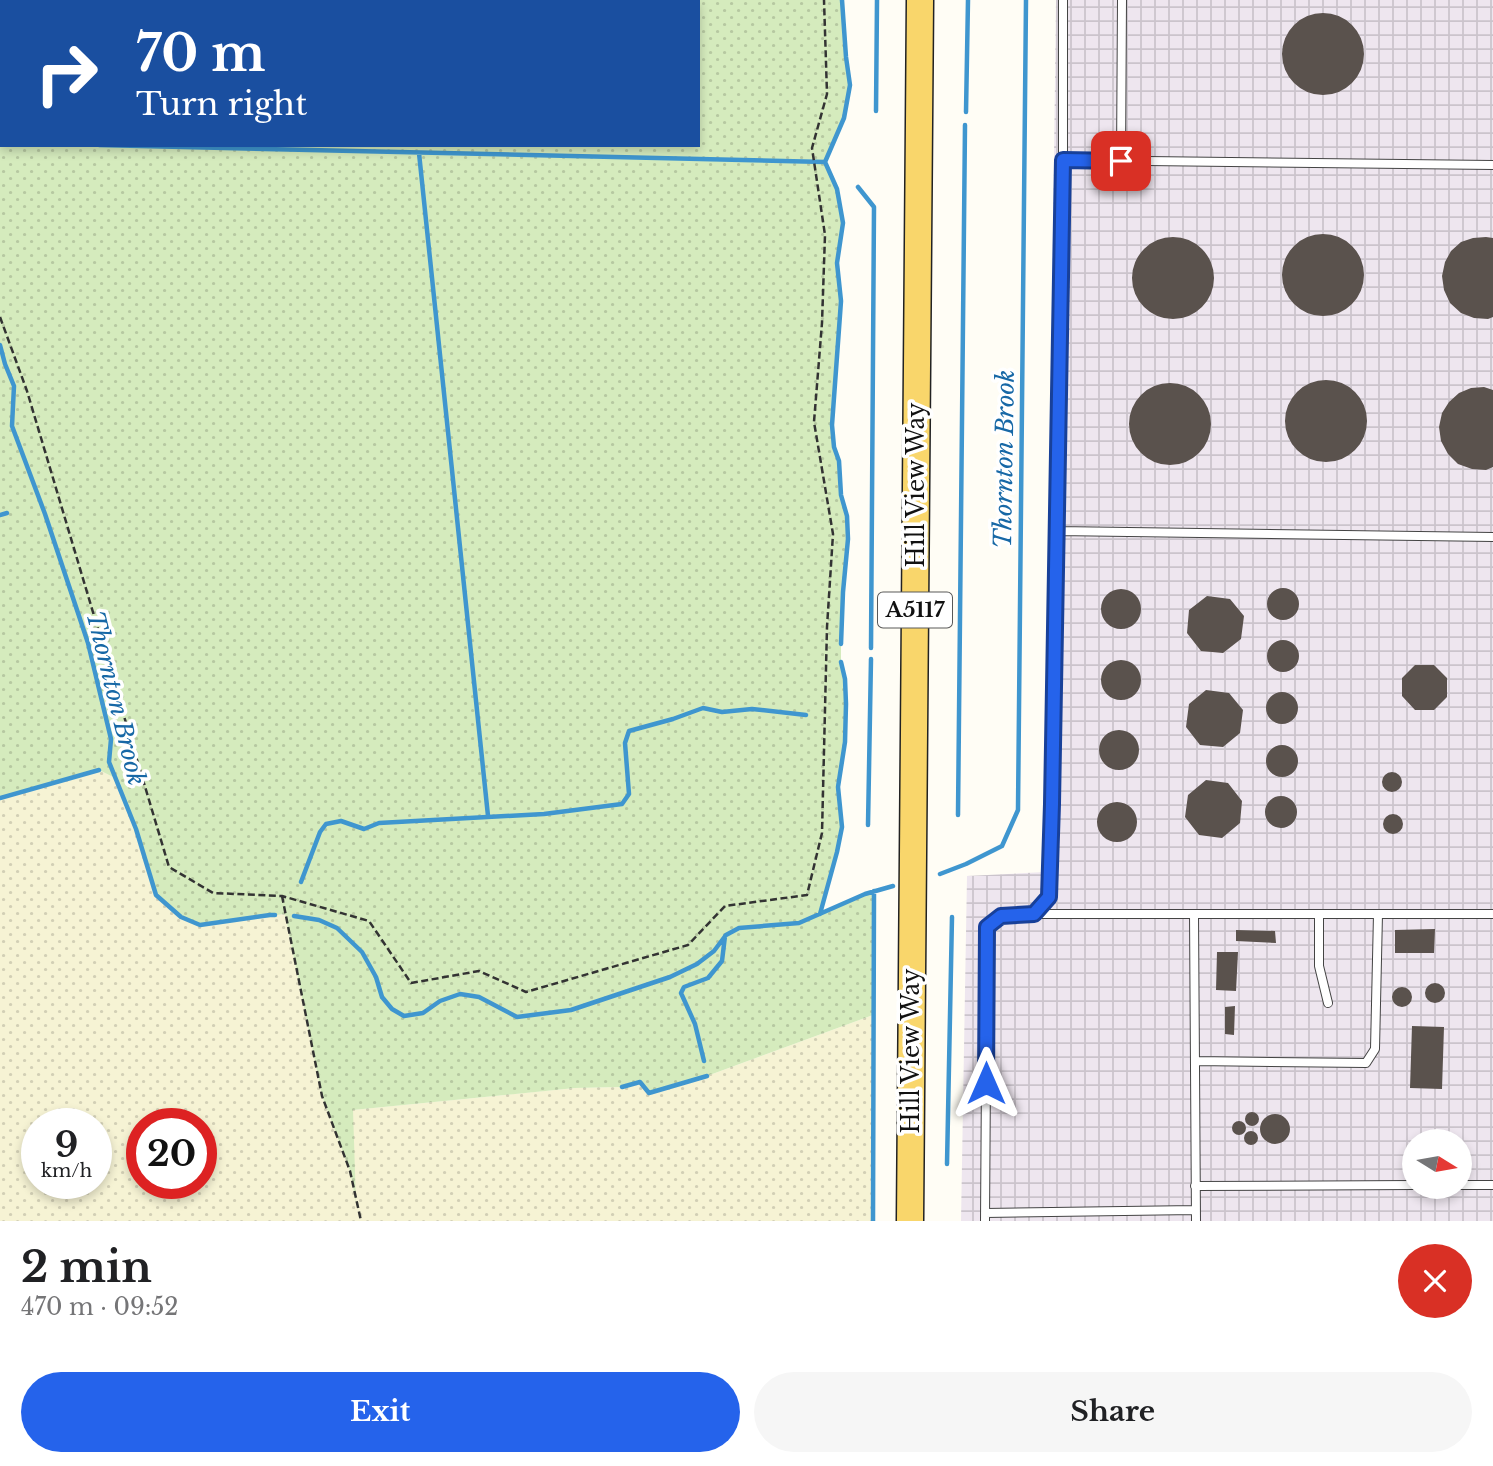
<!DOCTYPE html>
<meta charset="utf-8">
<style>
body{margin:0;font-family:"Libre Baskerville",serif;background:#f6f6f6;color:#202124;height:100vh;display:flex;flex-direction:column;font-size:26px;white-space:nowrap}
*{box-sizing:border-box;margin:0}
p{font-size:23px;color:#757577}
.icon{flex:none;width:38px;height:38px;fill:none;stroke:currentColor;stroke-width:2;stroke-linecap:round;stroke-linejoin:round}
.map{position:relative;height:1221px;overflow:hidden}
.drawer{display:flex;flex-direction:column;background:#fff;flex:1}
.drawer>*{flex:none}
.top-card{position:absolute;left:0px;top:0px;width:700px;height:147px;box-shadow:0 4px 10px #0003;background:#1a4fa0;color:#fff;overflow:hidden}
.needle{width:46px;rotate:101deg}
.buttons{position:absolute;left:1402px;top:1129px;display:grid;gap:14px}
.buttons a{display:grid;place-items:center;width:70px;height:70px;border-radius:50%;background:#fff;box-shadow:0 4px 10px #0003;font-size:35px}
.speed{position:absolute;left:21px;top:1108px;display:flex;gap:14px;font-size:35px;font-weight:700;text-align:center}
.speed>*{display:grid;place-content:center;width:91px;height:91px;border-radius:50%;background:#fff;box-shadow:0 4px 10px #0003;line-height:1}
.speed small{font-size:18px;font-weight:400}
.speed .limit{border:10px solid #d22;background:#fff;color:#111}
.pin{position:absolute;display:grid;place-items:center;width:60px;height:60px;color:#fff;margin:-30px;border-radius:14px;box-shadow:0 4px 10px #0006}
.me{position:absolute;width:77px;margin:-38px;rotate:0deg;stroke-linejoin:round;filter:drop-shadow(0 0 5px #0008)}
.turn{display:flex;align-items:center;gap:24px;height:147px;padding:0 21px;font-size:32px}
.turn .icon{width:91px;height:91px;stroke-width:2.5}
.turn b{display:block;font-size:49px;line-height:60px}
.round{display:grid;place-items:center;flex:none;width:74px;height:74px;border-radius:37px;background:#f6f6f6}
.head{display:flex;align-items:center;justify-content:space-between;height:119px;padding:0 21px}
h1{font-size:42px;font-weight:800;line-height:52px}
.button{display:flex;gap:14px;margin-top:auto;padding:14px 21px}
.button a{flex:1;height:80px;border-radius:42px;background:#2563eb;color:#fff;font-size:28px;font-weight:800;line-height:80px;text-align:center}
.button a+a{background:#f6f6f6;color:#202124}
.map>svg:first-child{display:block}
</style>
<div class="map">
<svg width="1493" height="1221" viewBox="0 0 1493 1221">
<defs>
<pattern id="industrial-grid" width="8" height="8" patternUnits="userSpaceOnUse" patternTransform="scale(1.75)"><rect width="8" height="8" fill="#eee6ef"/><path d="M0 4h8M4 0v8" fill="none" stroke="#cbc4cc"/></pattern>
<pattern id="farmland-dots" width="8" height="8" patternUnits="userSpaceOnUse" patternTransform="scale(1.75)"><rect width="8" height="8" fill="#f6f3d4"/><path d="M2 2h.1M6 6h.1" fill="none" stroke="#d2cfb5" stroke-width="1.8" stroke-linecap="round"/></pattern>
<pattern id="grass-dots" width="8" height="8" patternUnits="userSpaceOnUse" patternTransform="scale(1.75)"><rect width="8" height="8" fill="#d5ebbd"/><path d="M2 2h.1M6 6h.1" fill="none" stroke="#b6c8a1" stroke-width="1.8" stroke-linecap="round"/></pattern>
</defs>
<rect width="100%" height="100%" fill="#fffdf5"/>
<!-- industrial -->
<path fill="url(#industrial-grid)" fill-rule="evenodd" d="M1056,0H1493V1221H961L967,876L1045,872ZM1414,1141H1460V1186H1414Z"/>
<!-- farmland -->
<path fill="url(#farmland-dots)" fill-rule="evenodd" d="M99,770L115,778L136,829L200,925L285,914L322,1096L350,1171L355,1196L352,1110L575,1088L622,1087L640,1082L707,1076L873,1015V1221H0V798ZM37,1124H96V1183H37ZM142,1124H201V1183H142Z"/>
<!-- grass -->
<path fill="url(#grass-dots)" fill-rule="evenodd" d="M0,0H842L846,57L850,85L844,118L825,162L837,189L843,223L837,263L841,300L840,315L832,425L834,447L839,461L841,495L847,516L848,539L843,592L841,644V662L845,679L846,704L845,742L838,787L842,827L837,852L820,914L874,891L873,1015L707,1076L649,1093L640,1082L622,1087L575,1088L353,1110L356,1203L350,1171L322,1096L285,914L200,925L181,917L156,895L136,829L115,778L99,770L0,798ZM2,2H698V145H2Z"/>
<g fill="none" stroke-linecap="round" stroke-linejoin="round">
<!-- stream -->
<path stroke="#3f96cf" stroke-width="4.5" d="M876,111L877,0
M966,112L968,0
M0,143H2
M99,145L825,162L837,189L843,223L837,263L841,301L840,315L832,425L834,447L839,461L841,495L847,516L848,539L843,592L841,644
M419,153L488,816
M825,162L844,118L850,85L846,57L842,0
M858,187L874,207L871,648
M0,345L5,364L14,386L12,426L45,514L88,643L111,739L109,762L136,829L156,895L181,917L200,925L270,915H275
M0,515L7,513
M0,798L99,770
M958,815L965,125
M868,825L871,659
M940,874L966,864L1002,846L1018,810L1026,0
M301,882L320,832L326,824L341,821L364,829L379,823L544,814L622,804L629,794L625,743L629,731L673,719L703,708L722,712L752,709L806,715
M820,914L837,852L842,827L838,787L845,742L846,704L845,679L841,662
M294,916L319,920L337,928L362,952L376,977L382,997L392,1009L404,1016L423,1013L440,1001L460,994L479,997L517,1017L571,1010L670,977L697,964L714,951L726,935L739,928L799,923L865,894L893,886
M704,1061L695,1024L681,993L684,987L708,978L722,961L725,936
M622,1087L640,1082L649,1093L707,1076
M947,1164L952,917
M873,1221L874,891"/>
</g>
<!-- building -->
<path fill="#5a524d" d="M1282 54a41 41 0 1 1 82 0a41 41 0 1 1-82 0Z
M1282 275a41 41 0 1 1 82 0a41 41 0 1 1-82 0Z
M1132 278a41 41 0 1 1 82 0a41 41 0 1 1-82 0Z
M1486,237L1493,238V317L1488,319L1474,318L1461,313L1450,303L1444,290L1442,276L1445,262L1451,251L1461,242L1473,238Z
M1285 421a41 41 0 1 1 82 0a41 41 0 1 1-82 0Z
M1129 424a41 41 0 1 1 82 0a41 41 0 1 1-82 0Z
M1484,387L1493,390V467L1486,470L1472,469L1458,464L1448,454L1441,441L1439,427L1442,413L1449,402L1459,393L1471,388Z
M1267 604a16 16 0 1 1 32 0a16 16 0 1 1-32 0Z
M1101 609a20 20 0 1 1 40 0a20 20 0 1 1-40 0Z
M1207,596L1230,599L1244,616L1241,639L1223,653L1201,651L1187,633L1189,610Z
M1267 656a16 16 0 1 1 32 0a16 16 0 1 1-32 0Z
M1101 680a20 20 0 1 1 40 0a20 20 0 1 1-40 0Z
M1415,665H1434L1447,678V697L1434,710H1415L1402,696V678Z
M1206,690L1229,693L1243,710L1240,733L1223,747L1200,745L1186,727L1189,704Z
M1266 708a16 16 0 1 1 32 0a16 16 0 1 1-32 0Z
M1099 750a20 20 0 1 1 40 0a20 20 0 1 1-40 0Z
M1266 761a16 16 0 1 1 32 0a16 16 0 1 1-32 0Z
M1382 782a10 10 0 1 1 20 0a10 10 0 1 1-20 0Z
M1206,780L1228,783L1242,801L1240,823L1222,838L1199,835L1185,817L1188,795Z
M1265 812a16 16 0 1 1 32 0a16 16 0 1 1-32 0Z
M1097 822a20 20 0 1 1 40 0a20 20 0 1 1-40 0Z
M1383 824a10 10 0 1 1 20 0a10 10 0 1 1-20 0Z
M1435,929L1434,953H1395V930Z
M1236,930L1275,931L1276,943L1236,941Z
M1217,952H1238L1236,991L1216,990Z
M1425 993a10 10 0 1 1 20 0a10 10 0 1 1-20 0Z
M1392 997a10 10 0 1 1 20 0a10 10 0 1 1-20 0Z
M1235,1006L1234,1035L1225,1034V1007Z
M1412,1026L1444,1027L1442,1089L1410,1088Z
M1245 1119a7 7 0 1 1 14 0a7 7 0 1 1-14 0Z
M1260 1129a15 15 0 1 1 30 0a15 15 0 1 1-30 0Z
M1232 1128a7 7 0 1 1 14 0a7 7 0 1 1-14 0Z
M1244 1138a7 7 0 1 1 14 0a7 7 0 1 1-14 0Z"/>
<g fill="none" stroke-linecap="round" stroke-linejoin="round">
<defs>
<path id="lane" d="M1063,160L1493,165
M1121,161L1122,0
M1057,531L1493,537
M1034,914H1493
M1194,914L1196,1221
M1319,914V966L1328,1003
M1195,1061L1366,1063L1375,1049L1378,914
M1460,1185H1493
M1195,1186L1414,1185
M985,1213L1195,1210
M985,1221L987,927L1001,916L1034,914L1049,897L1052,804L1063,160V0"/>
<path id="primary" d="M910,1221L920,0"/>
</defs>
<!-- lane casing -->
<use href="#lane" stroke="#444" stroke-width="10"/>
<!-- primary casing -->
<use href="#primary" stroke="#222" stroke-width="29"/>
<!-- path -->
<path stroke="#333" stroke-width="2.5" stroke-dasharray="7 3.5" stroke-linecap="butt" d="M0,317L27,391L169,867L213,893L282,896L369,921L411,983L479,971L526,992L688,945L725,906L807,895L822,833L827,627L833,534L814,422L822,323L825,235L812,148L827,94L824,0
M282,896L322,1096L350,1171L361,1221"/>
<!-- lane -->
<use href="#lane" stroke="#fff" stroke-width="8"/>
<!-- primary -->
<use href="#primary" stroke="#f9d66b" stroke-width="26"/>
</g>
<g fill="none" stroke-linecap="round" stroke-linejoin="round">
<defs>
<path id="route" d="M986,1083L987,927L1001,916L1034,914L1049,897L1052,804L1063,160L1121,161"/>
</defs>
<!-- route casing -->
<use href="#route" stroke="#184099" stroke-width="18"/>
<!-- route -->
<use href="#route" stroke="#2563eb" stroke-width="12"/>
</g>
<g text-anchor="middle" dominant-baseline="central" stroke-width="7" stroke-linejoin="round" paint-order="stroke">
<!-- shield labels -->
<rect fill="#fff" stroke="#585858" stroke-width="2" x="878" y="592.5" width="74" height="35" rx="5"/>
<g font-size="21" font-weight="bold" fill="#111">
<text x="915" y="610">A5117</text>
</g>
<!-- street labels -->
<g font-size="23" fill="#111" stroke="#fff">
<text transform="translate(916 485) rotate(-90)">Hill View Way</text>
<text transform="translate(911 1051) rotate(-90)">Hill View Way</text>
</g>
<!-- water labels -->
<g font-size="24" font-style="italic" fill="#1768a6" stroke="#fff">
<text transform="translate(1004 459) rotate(-89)">Thornton Brook</text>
<text transform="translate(116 698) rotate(76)">Thornton Brook</text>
</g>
</g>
</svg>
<div class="buttons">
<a><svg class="needle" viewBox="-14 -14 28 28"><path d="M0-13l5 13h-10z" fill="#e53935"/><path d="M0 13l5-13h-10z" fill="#757577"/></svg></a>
</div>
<div class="speed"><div>9<small>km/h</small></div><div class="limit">20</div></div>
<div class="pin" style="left:1121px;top:161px;background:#d93025"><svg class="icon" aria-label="arrive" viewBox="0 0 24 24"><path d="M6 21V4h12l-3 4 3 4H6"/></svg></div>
<svg class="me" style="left:986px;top:1083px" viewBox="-20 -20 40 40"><path d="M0-17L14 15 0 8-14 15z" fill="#2563eb" stroke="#fff" stroke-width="4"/></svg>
<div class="top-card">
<div class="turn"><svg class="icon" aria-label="right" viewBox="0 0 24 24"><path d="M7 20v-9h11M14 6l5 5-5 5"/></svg><div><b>70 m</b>Turn right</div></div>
</div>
</div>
<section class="drawer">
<div class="head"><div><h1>2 min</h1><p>470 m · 09:52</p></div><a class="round" style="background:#d93025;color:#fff"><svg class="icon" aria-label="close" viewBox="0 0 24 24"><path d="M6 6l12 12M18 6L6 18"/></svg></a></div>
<div class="button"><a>Exit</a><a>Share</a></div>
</section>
